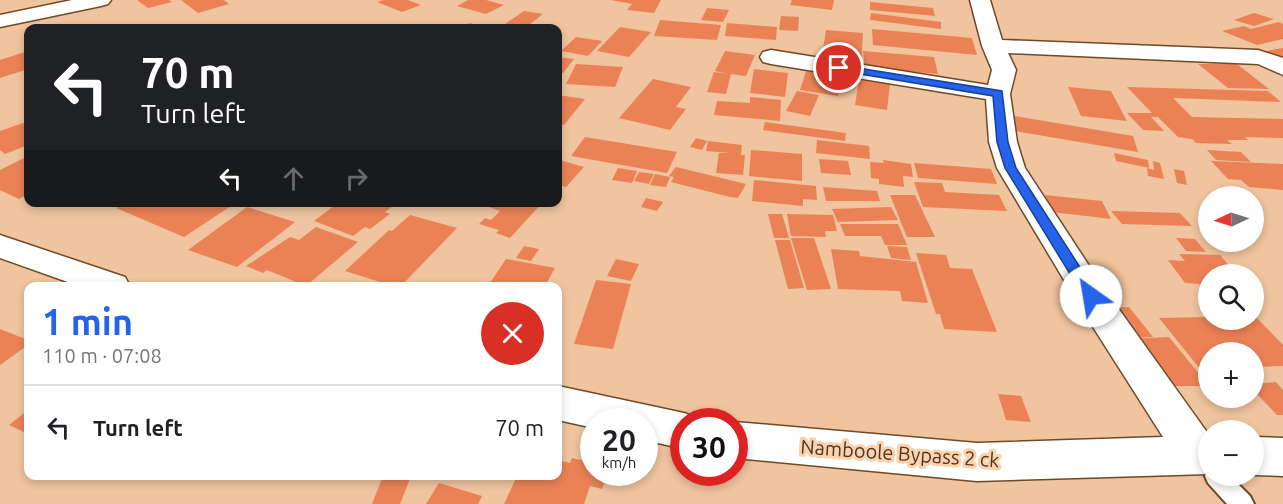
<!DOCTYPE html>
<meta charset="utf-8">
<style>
body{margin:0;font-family:Ubuntu,sans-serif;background:#f6f6f6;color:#202124;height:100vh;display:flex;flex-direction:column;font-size:22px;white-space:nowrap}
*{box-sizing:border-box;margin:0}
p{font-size:20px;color:#757577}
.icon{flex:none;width:33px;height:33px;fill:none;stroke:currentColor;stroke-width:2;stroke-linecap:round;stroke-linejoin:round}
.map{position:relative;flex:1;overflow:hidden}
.sheet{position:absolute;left:24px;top:282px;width:538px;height:198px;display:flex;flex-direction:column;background:#fff;border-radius:12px;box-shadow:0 3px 9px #0003}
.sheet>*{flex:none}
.banner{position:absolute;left:24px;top:24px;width:538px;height:183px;border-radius:12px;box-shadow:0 3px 9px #0003;background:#202124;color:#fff;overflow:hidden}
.needle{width:39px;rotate:266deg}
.buttons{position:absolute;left:1198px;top:186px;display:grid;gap:12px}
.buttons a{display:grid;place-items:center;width:66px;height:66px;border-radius:50%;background:#fff;box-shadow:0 3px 9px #0003;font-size:30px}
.speed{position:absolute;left:580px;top:408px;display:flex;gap:12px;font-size:30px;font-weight:700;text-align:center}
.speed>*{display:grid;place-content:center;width:78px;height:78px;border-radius:50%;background:#fff;box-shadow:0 3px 9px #0003;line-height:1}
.speed small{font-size:15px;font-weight:400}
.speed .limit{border:9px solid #d22;background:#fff;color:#111}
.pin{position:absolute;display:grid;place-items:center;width:51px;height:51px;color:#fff;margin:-26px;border:3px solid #fff;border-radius:50%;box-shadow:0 2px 6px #0007}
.me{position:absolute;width:66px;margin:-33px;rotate:328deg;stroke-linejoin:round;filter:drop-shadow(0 0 4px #0008)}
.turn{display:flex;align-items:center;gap:21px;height:126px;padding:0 18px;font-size:27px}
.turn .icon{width:78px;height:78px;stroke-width:2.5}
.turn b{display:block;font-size:42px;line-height:51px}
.lanes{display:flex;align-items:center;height:57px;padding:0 18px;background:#0003;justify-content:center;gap:30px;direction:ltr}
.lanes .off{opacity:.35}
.round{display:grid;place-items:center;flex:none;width:63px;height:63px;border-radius:32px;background:#f6f6f6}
.overview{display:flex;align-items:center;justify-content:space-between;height:102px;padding:0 18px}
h1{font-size:36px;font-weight:700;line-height:45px;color:#2563eb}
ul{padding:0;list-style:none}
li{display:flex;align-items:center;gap:18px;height:84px;padding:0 18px;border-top:2px solid #e0e0e0}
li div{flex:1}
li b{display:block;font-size:22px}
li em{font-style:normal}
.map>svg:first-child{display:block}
</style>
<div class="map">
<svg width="1283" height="504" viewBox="0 0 1283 504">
<rect width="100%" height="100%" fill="#efc49e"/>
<!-- building -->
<path fill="#eb8256" d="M137,0H169L172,2L148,8Z
M181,0H224L229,4L198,13Z
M384,0H408L421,5L402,12L377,2Z
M468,0H486L504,5L486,14L457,6Z
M611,0H661L654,13L627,10L632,4Z
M792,0H834L832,10L790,5Z
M870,2L933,8L935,16L870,10Z
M707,8L729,10L723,22L701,20Z
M524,11L543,14L525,28L505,24Z
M871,13L941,22V29L870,20Z
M1254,13L1274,19L1254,26L1234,20Z
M781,16L799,17L798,31L779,30Z
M660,20L721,25L717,40L654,36Z
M1279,22L1283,24V39L1257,45L1222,31L1244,26L1251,29Z
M470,23L489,28H460Z
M727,23L777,27L776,40L725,36Z
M620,27L651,32L629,57L597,51Z
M872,29L972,38L977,55L873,45Z
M826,30L863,33L861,67L821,62Z
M576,37L602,41L588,56L561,51Z
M1283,48V62L1261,52Z
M28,51V69L0,78V60Z
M725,51L755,55L746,76L731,74L726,94L707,92L714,72L728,74L715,71Z
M863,51L934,57L938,74L865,67Z
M558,57L574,59L563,73L558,72Z
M576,64L623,67L615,87L566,84Z
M1198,64H1237L1269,89L1228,88Z
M754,69L788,73L785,97L750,93Z
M806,71L843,77L838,96L800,90Z
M653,79L691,87L676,107L686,109L670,130L619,118Z
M859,80L890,84L887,110L855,105Z
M1068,87L1111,91L1127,121L1081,116Z
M1127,87L1268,91L1281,102L1173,98L1192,117L1283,119V138L1245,137L1248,140H1227L1232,144L1196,143L1192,139L1178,137L1158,117H1151L1164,131L1143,130L1127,113H1152Z
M797,91L819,95L810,116L786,111Z
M558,95L585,99L564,125L558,124Z
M750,97L781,100L780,121L714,115L717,101L750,103Z
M1014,116L1133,136L1138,152L1015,131Z
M765,122L846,133L845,141L763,130Z
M23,123L28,127V145L5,154L0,150V131Z
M585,137L677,152L667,173L571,156Z
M696,138L707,141L702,150L690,147Z
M817,140L869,146L870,159L816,153Z
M708,141L742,145L741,155H745L743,175L716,173L719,153H731L706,151Z
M751,150L802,154V181L749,176Z
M1207,150L1241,152L1251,162L1216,160Z
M1114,153L1148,160L1149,168L1116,161Z
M28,156V194L19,199L0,190V170Z
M819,159L848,161L851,175L821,173Z
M559,160L584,167L566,187L558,185Z
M883,160L911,164L913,177L903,176L904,187L879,184V179L871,178L870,162L884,163Z
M1153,161L1160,163L1164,179L1148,176L1147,168L1154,170Z
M1211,161L1283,164V190L1249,187L1241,180L1228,179Z
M914,163L991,169L997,184L918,178Z
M676,167L746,184L738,198L730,197L671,182L674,177L669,176Z
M618,168L637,171L632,183L612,180Z
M1174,169L1184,171L1187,185L1177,183Z
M639,172L654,174L649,184L634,181Z
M655,174L670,177L666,187L650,185Z
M754,180L816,186L817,200L803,199V206L752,201Z
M914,182L942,183L945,192L999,195L1007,211L923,207Z
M823,187L877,191L880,201H826Z
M890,195H915L935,237H907Z
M1045,195L1102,201L1111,219L1052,212Z
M646,198L663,202L657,211L641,207Z
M127,202H237L184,237L116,208Z
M339,202L346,204L398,202L385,212L390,214L370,229L365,227L353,236L314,221Z
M475,202H543L510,238L496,233L499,230L479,224L485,218L491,220L500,211Z
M247,207L295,222L237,267L188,250Z
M891,207L898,220L838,222L832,209Z
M1111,211L1180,213L1192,226L1122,224Z
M768,214H782L789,238H774Z
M787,214L833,215L837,231H825L826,237L791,236Z
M410,215L457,228L401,286H393L345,271L389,230L392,231Z
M840,224H898L907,245H885L881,236H845Z
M316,227L358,242L306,286L267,270L263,273L246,266L290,237L299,240Z
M791,238H814L831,289L807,290Z
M1176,238L1195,239L1206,252L1186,251Z
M775,240H790L804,288L788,289Z
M524,246L539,249L531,261L516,258Z
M887,246L907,247L911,260L891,258Z
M831,249L859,251L860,256L916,262L928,303L902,301L900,291L838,289Z
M916,253L946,255L950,268L972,269L997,332L944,329L940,314H936Z
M1179,254L1220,255L1236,274H1209V297L1199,284L1185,283L1168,260L1185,261Z
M506,259L555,268L545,286H488Z
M616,259L639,264L631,281L607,276Z
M596,280L631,284L613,349L574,344Z
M1129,307L1153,337L1132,338L1109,308Z
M1254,315L1283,345V366L1254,367V352H1209V369H1200L1159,318L1209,317V320H1254Z
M0,329L28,340V345L0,365Z
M1169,337L1209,386H1165L1129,339Z
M1276,382L1283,390V415H1277L1254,391V384Z
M998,394L1021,396L1031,422L1006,420Z
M28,410V434L9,425Z
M572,458L594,463V472H608L602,489L590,486L584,504H504L517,476H558V460L570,463Z
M383,476H411L400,504H372Z
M439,483L482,496L478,504H426Z"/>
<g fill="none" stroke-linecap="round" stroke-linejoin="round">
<defs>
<path id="lane" d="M1208,469L1209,476H1230L1250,496L1254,504H1227L1208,483L1205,476Z"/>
<path id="street" d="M72,0H111L108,4L101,6L0,27V15Z
M970,0H990L1002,40L1258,50L1283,58V75L1258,64L1008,53L1016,70L1010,94L1017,142L1025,168L1103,287L1209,435V474L977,481L735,458V422L977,443L1163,437L1079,305L997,168L989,142L986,99L771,64L763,62L760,57L763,52L771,50L988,85L992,70L982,46Z
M0,235L125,277L130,286H79L0,258Z
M558,386L684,413L699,418L701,422H684V449L645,440V422H594V428L558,420Z
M1254,437L1283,438V476L1254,475Z"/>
</defs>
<!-- lane casing -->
<use href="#lane" stroke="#6e4a27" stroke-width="4"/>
<!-- street casing -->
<use href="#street" stroke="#6e4a27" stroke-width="3"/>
<!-- lane -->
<use href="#lane" fill="#fff" fill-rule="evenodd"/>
<!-- street -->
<use href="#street" fill="#fff" fill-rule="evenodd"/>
</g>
<!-- route -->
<path fill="#2563eb" stroke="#184099" stroke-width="1.5" d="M839,65L1002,91L1008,142L1016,168L1096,292L1098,296L1096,300H1086L1005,168L997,142L993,96L836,70L835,68Z"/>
<g text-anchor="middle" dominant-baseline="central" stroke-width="6" stroke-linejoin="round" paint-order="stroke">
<!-- near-street labels -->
<g font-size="20" fill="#4a3929" stroke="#fdd1ab">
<text transform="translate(900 453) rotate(4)">Namboole Bypass 2 ck</text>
</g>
</g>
</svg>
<div class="buttons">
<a><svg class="needle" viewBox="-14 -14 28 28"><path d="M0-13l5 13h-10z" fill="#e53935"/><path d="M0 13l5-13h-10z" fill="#757577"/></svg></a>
<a><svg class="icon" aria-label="search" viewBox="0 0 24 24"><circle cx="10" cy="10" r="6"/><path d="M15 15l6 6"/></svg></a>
<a>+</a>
<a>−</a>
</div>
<div class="speed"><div>20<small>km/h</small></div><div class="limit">30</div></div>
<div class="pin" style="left:839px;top:68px;background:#d93025"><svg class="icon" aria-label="arrive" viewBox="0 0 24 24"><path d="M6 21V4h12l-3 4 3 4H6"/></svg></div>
<svg class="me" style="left:1091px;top:296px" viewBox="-20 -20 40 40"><circle r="19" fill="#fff"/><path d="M0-13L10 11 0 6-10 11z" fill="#2563eb"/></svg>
<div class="banner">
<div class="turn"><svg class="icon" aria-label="left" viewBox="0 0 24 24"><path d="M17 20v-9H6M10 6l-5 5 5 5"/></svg><div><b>70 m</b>Turn left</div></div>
<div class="lanes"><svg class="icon" aria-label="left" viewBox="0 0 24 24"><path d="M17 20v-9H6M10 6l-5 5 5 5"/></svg><svg class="icon off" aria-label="ahead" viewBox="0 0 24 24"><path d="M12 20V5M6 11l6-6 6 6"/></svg><svg class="icon off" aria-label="right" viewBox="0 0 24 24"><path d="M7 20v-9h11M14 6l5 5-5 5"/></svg></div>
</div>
<section class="sheet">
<div class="overview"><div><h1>1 min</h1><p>110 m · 07:08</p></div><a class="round" style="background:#d93025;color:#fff"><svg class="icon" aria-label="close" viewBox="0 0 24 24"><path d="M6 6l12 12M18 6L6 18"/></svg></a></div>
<ul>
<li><svg class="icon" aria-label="left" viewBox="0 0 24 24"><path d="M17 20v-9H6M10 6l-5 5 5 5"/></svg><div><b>Turn left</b></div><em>70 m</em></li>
</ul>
</section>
</div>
